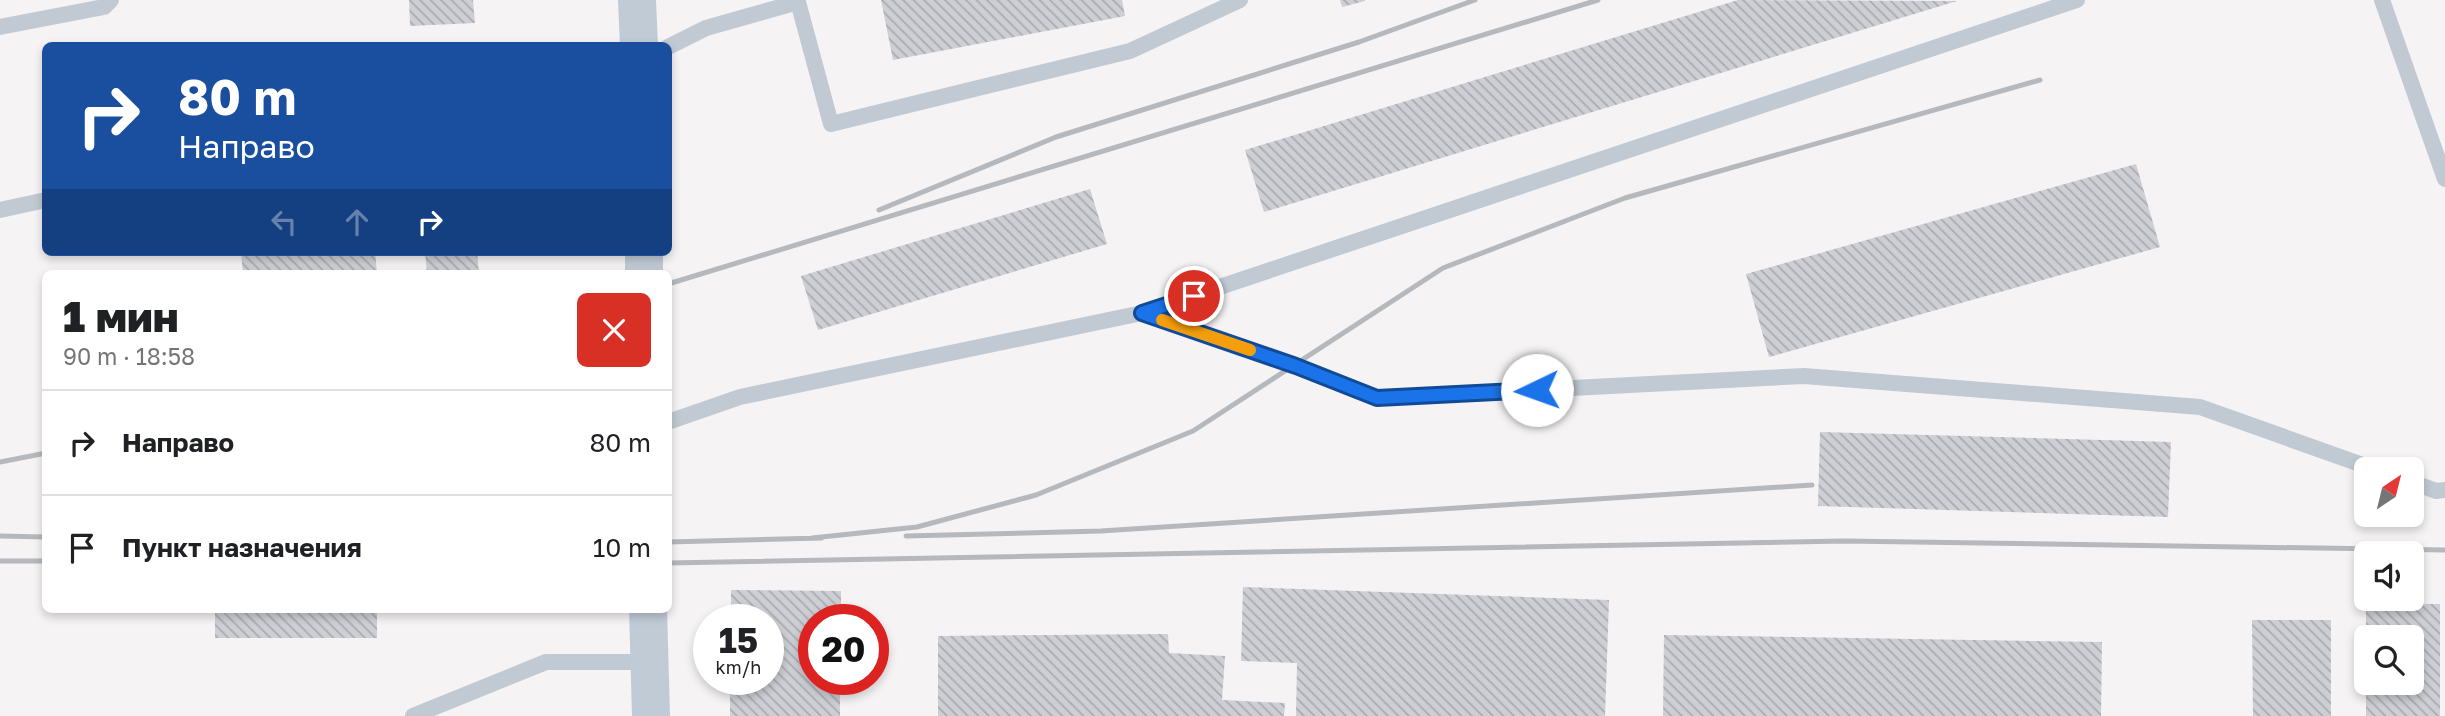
<!DOCTYPE html>
<html lang="ru">
<meta charset="utf-8">
<style>
body{margin:0;font-family:"Golos Text",sans-serif;background:#f6f6f6;color:#202124;height:100vh;display:flex;flex-direction:column;font-size:26px;white-space:nowrap}
*{box-sizing:border-box;margin:0}
p{font-size:23px;color:#757577}
.icon{flex:none;width:38px;height:38px;fill:none;stroke:currentColor;stroke-width:2;stroke-linecap:round;stroke-linejoin:round}
.map{position:relative;flex:1;overflow:hidden}
.side{position:absolute;left:42px;top:270px;width:630px;height:343px;display:flex;flex-direction:column;background:#fff;border-radius:10px;box-shadow:0 4px 10px #0003}
.side>*{flex:none}
.top-card{position:absolute;left:42px;top:42px;width:630px;height:214px;border-radius:10px;box-shadow:0 4px 10px #0003;background:#1a4fa0;color:#fff;overflow:hidden}
.needle{width:46px;rotate:35deg}
.controls{position:absolute;left:2354px;top:457px;display:grid;gap:14px}
.controls a{display:grid;place-items:center;width:70px;height:70px;border-radius:10px;background:#fff;box-shadow:0 4px 10px #0003;font-size:35px}
.speed{position:absolute;left:693px;top:604px;display:flex;gap:14px;font-size:35px;font-weight:700;text-align:center}
.speed>*{display:grid;place-content:center;width:91px;height:91px;border-radius:50%;background:#fff;box-shadow:0 4px 10px #0003;line-height:1}
.speed small{font-size:18px;font-weight:400}
.speed .limit{border:10px solid #d22;background:#fff;color:#111}
.pin{position:absolute;display:grid;place-items:center;width:60px;height:60px;color:#fff;margin:-30px;border:4px solid #fff;border-radius:50%;box-shadow:0 2px 7px #0007}
.me{position:absolute;width:77px;margin:-38px;rotate:267deg;stroke-linejoin:round;filter:drop-shadow(0 0 5px #0008)}
.turn{display:flex;align-items:center;gap:24px;height:147px;padding:0 21px;font-size:32px}
.turn .icon{width:91px;height:91px;stroke-width:2.5}
.turn b{display:block;font-size:49px;line-height:60px}
.lanes{display:flex;align-items:center;height:66px;padding:0 21px;background:#0003;justify-content:center;gap:35px;direction:ltr}
.lanes .off{opacity:.35}
.round{display:grid;place-items:center;flex:none;width:74px;height:74px;border-radius:10px;background:#f6f6f6}
.headline{display:flex;align-items:center;justify-content:space-between;height:119px;padding:0 21px}
h1{font-size:42px;font-weight:800;line-height:52px}
ul{padding:0;list-style:none}
li{display:flex;align-items:center;gap:21px;height:105px;padding:0 21px;border-top:2px solid #e0e0e0}
li div{flex:1}
li b{display:block;font-size:26px}
li em{font-style:normal}
.map>svg:first-child{display:block}
</style>
<div class="map">
<svg width="2445" height="716" viewBox="0 0 2445 716">
<defs>
<pattern id="building-back-hatch" width="6" height="6" patternUnits="userSpaceOnUse" patternTransform="scale(1.75)"><rect width="6" height="6" fill="#cdcfd5"/><path d="M-1 5l2 2M0 0l6 6M5-1l2 2" fill="none" stroke="#a8abb0"/></pattern>
</defs>
<rect width="100%" height="100%" fill="#f5f3f3"/>
<!-- building -->
<path fill="url(#building-back-hatch)" d="M409,0H473L475,23L410,26Z
M881,0H1122L1125,16L893,60Z
M1340,0H1364L1365,1L1342,7Z
M1738,0L1957,1L1264,212L1245,150Z
M2136,164L2160,247L1769,357L1746,274Z
M1090,189L1107,244L818,330L801,276Z
M241,252H375L377,273H243Z
M425,252H477L479,273H427Z
M1820,432L2171,442L2168,517L1818,506Z
M1243,587L1609,600L1605,716H1296L1297,663L1241,661Z
M731,590L841,591V620H814V679H840V716H730V679H768V620H731Z
M2366,604H2440V716H2366V682H2412V637H2366Z
M215,609H377V638H215Z
M2252,620H2331V716H2253Z
M1168,634L1169,653L1225,656L1222,700L1285,703L1284,716H938V636Z
M1664,635L2102,642L2101,716H1663Z"/>
<g fill="none" stroke-linecap="round" stroke-linejoin="round">
<!-- lane -->
<path stroke="#c1cad2" stroke-width="16" d="M2382,0L2445,179
M0,27L104,7L111,0
M668,47L706,28L798,2L831,124L1130,51L1240,0
M0,210L46,200
M1142,313L2077,0
M668,422L740,397L1142,313L1296,366L1377,398L1804,376L2200,407L2374,469
M2412,482L2436,491L2445,490
M413,716L546,662H650"/>
<!-- secondary -->
<path stroke="#c1cbd6" stroke-width="38" d="M637,0L639,46
M644,252V273
M648,609L651,716"/>
<!-- rail -->
<path stroke="#b5b8bd" stroke-width="5" d="M879,210L1056,137L1359,42L1475,0
M668,284L1598,0
M0,462L46,453
M0,536L46,537
M906,536L1101,531L1812,485
M812,538L917,527L1036,495L1193,431L1443,268L1625,198L2040,80
M668,542L822,538
M0,561H46
M668,563L1844,541L2445,550"/>
</g>
<g fill="none" stroke-linecap="round" stroke-linejoin="round">
<defs>
<path id="route" d="M1194,296L1142,313L1296,366L1377,398L1537,390"/>
</defs>
<!-- route casing -->
<use href="#route" stroke="#114b97" stroke-width="18"/>
<!-- route -->
<use href="#route" stroke="#1a73e8" stroke-width="12"/>
<!-- slow -->
<path stroke="#f59e0b" stroke-width="12" d="M1162,320L1250,350"/>
</g>
</svg>
<div class="controls">
<a><svg class="needle" viewBox="-14 -14 28 28"><path d="M0-13l5 13h-10z" fill="#e53935"/><path d="M0 13l5-13h-10z" fill="#757577"/></svg></a>
<a><svg class="icon" aria-label="sound" viewBox="0 0 24 24"><path d="M4 9h4l5-4v14l-5-4H4zM17 9q2 3 0 6"/></svg></a>
<a><svg class="icon" aria-label="search" viewBox="0 0 24 24"><circle cx="10" cy="10" r="6"/><path d="M15 15l6 6"/></svg></a>
</div>
<div class="speed"><div>15<small>km/h</small></div><div class="limit">20</div></div>
<div class="pin" style="left:1194px;top:296px;background:#d93025"><svg class="icon" aria-label="arrive" viewBox="0 0 24 24"><path d="M6 21V4h12l-3 4 3 4H6"/></svg></div>
<svg class="me" style="left:1537px;top:390px" viewBox="-20 -20 40 40"><circle r="19" fill="#fff"/><path d="M0-13L10 11 0 6-10 11z" fill="#1a73e8"/></svg>
<div class="top-card">
<div class="turn"><svg class="icon" aria-label="right" viewBox="0 0 24 24"><path d="M7 20v-9h11M14 6l5 5-5 5"/></svg><div><b>80 m</b>Направо</div></div>
<div class="lanes"><svg class="icon off" aria-label="left" viewBox="0 0 24 24"><path d="M17 20v-9H6M10 6l-5 5 5 5"/></svg><svg class="icon off" aria-label="ahead" viewBox="0 0 24 24"><path d="M12 20V5M6 11l6-6 6 6"/></svg><svg class="icon" aria-label="right" viewBox="0 0 24 24"><path d="M7 20v-9h11M14 6l5 5-5 5"/></svg></div>
</div>
<section class="side">
<div class="headline"><div><h1>1 мин</h1><p>90 m · 18:58</p></div><a class="round" style="background:#d93025;color:#fff"><svg class="icon" aria-label="close" viewBox="0 0 24 24"><path d="M6 6l12 12M18 6L6 18"/></svg></a></div>
<ul>
<li><svg class="icon" aria-label="right" viewBox="0 0 24 24"><path d="M7 20v-9h11M14 6l5 5-5 5"/></svg><div><b>Направо</b></div><em>80 m</em></li>
<li><svg class="icon" aria-label="arrive" viewBox="0 0 24 24"><path d="M6 21V4h12l-3 4 3 4H6"/></svg><div><b>Пункт назначения</b></div><em>10 m</em></li>
</ul>
</section>
</div>
